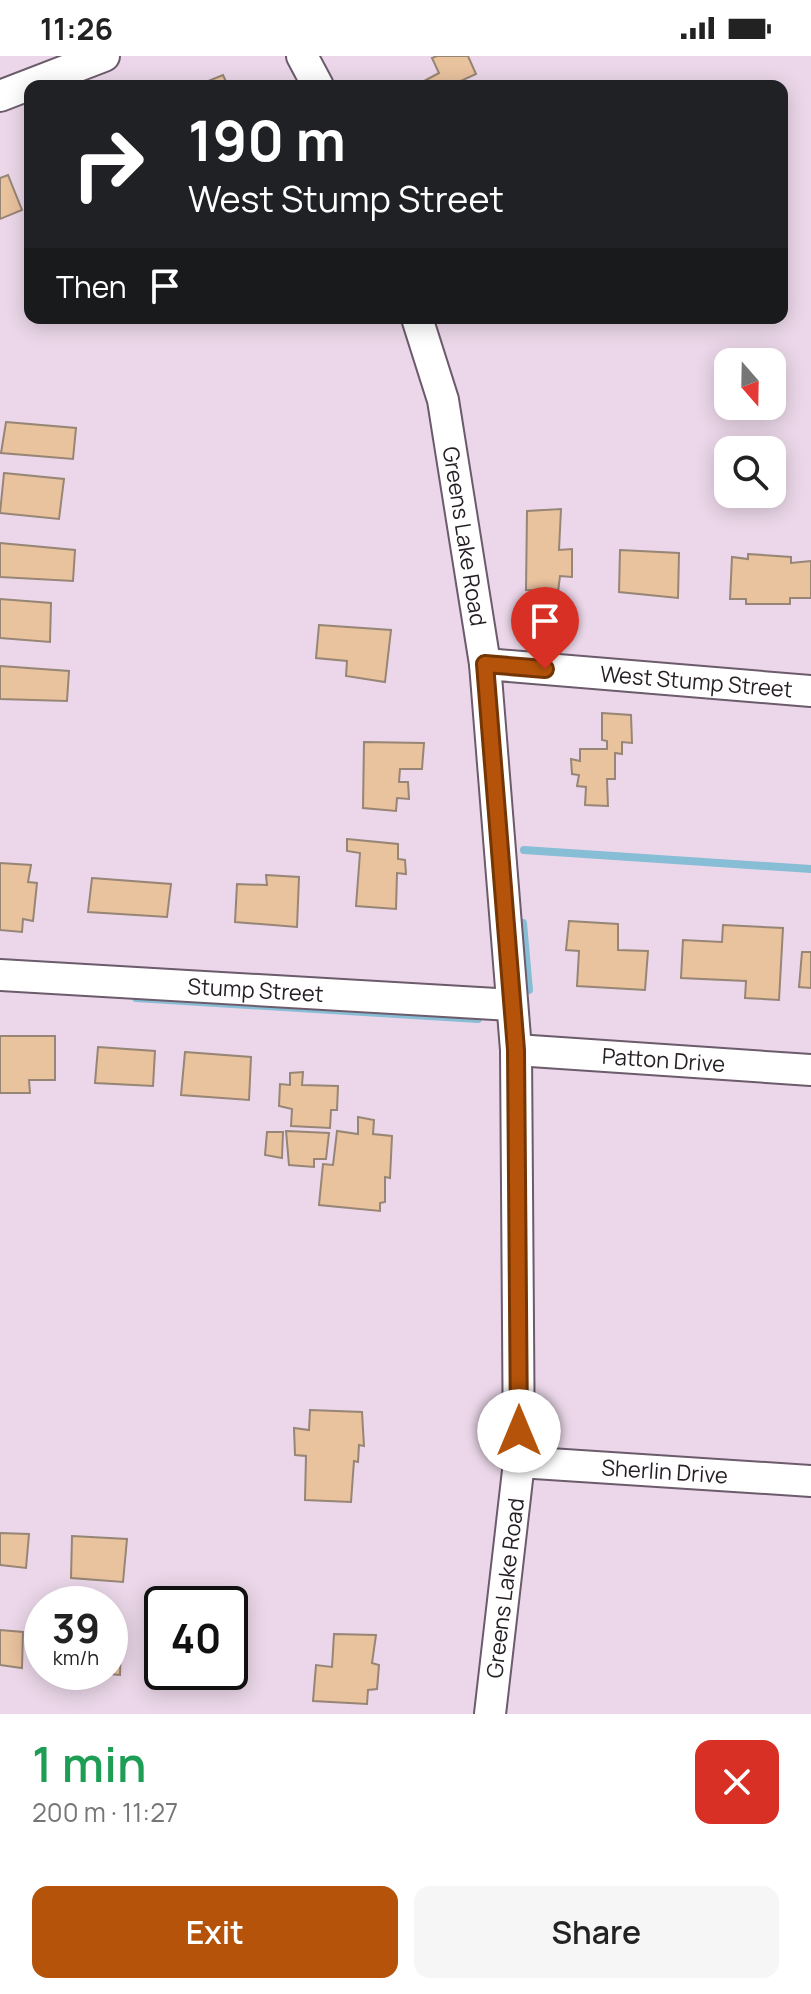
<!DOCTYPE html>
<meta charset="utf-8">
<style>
body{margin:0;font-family:Manrope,sans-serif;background:#f6f6f6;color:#222;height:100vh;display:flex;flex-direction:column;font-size:30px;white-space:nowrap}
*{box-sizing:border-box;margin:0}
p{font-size:26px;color:#767676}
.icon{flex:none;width:44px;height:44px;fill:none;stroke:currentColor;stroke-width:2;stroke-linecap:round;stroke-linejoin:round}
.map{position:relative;height:1658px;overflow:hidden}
.panel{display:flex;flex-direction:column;background:#fff;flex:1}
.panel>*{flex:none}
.hud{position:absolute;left:24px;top:24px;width:764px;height:244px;border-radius:16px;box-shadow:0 4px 20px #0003;background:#202124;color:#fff;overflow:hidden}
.needle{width:52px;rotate:160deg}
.controls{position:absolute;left:714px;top:292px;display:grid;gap:16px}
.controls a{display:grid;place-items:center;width:72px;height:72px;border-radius:16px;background:#fff;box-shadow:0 4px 20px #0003;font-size:40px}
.speed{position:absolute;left:24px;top:1530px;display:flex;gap:16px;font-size:40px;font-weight:700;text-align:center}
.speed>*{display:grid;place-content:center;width:104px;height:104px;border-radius:50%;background:#fff;box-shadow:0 4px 20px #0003;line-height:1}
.speed small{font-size:20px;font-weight:400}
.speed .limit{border:4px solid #111;border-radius:12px;background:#fff;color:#111}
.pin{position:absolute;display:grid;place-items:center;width:68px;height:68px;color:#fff;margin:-82px -34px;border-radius:50% 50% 50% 0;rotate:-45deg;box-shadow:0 0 8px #0007}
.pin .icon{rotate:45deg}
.me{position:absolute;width:88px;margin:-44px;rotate:0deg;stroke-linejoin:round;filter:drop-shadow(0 0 6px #0008)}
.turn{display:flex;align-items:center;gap:28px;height:168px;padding:0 32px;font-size:36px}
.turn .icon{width:104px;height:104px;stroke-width:2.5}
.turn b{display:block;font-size:56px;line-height:68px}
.then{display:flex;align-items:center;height:76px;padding:0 32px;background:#0003;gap:16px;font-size:30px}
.round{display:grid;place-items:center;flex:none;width:84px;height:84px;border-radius:16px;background:#f6f6f6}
.head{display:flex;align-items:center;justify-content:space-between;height:136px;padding:0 32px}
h1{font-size:48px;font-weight:600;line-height:60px;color:#1e9e55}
.button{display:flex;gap:16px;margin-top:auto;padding:16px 32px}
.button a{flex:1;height:92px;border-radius:16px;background:#b45309;color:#fff;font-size:32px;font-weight:600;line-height:92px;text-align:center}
.button a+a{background:#f6f6f6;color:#222}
.status{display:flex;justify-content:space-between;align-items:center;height:56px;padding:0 40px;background:#fff;direction:ltr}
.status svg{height:22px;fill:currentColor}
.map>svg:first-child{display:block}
</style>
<div class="status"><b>11:26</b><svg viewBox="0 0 49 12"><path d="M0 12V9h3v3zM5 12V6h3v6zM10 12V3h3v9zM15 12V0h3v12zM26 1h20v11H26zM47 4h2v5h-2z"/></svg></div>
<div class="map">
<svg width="811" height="1658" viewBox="0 0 811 1658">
<rect width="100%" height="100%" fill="#ebd7e9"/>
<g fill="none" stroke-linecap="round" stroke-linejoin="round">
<!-- stream -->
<path stroke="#88bdd6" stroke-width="8" d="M524,794L811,813
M523,867L529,934
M136,942L478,963"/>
</g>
<!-- building -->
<path fill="#e9c29e" stroke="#978575" stroke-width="2" d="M437,0H468L476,18L450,30H415L439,17L432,2Z
M223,19L228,30H196Z
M8,119L22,154L0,163V122Z
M6,366L76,372L73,403L1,397Z
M4,417L64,423L59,463L0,457Z
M561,453L559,494L572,493V521L560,520L558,536L526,534L527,455Z
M0,487L75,494L73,525L0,521Z
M620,494L679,497L678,542L619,536Z
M748,498L791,501V507L811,505V542H790V548H746V543H730L732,501L748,503Z
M0,543L51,547L50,586L0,582Z
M319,569L391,574L385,626L346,620L347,605L316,602Z
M0,610L69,615L67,645L0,643Z
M602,657L631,659L632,687L622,686V698L615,697V723H607L608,750L585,749L586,731L577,730L579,719L572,718L571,703L580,705V693H607V685L602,684Z
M364,686L424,687L422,713H400L399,726H408L409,743L397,742L396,755L363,752Z
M347,783L398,788V803L405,804L406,818L397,817L396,853L356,850L360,797L347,795Z
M0,807L31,809L28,826L37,827L33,865L23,863L22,876L0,874Z
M266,819L299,821L297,871L235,866L237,828L267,829Z
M92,822L171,828L167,861L88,856Z
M569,865L618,868V894L648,895L645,934L577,930L579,895L566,894Z
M723,869L783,872L779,944L745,942L746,925L681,922L683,884L722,886Z
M802,896H811V932L799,931Z
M0,980H55V1024H29L30,1037H0Z
M98,991L155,995L153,1030L95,1027Z
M185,996L251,1001L249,1044L181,1039Z
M303,1016L302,1029L338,1030L337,1054H331L330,1072L291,1070L292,1053L279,1050L280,1028L290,1029V1017Z
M358,1061L374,1064L373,1078L392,1080L390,1122L385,1121V1146L380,1147V1155L319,1149L323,1108L333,1109L337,1075L358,1078Z
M286,1075L329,1077L326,1103H314V1111L289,1109Z
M267,1076H283L282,1102L265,1099Z
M310,1354L362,1356L364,1390L359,1389L358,1406L354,1405L351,1446L305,1444L306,1400L295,1399L294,1372L309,1374Z
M0,1477L29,1478L26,1512L0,1509Z
M72,1480L127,1483L123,1526L71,1522Z
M230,1571L247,1572L243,1628L201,1625V1618L177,1616H230Z
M0,1574L23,1576L22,1612L0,1609Z
M334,1578L376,1579L372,1607L379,1609L377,1633L368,1634L367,1648L313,1645L316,1609L332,1611Z
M110,1582L121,1583L120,1619L86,1616H110Z"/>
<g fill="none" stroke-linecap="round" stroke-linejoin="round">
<defs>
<g id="minor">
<path d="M302,0L318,30"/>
<path d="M0,40L104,0"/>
<path id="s1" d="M417,262L443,344L485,608L516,994L519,1406L490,1658"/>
<path id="s2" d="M485,608L811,635"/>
<path id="s3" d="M0,919L512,949"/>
<path id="s4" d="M516,994L811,1014"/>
<path id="s5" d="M519,1406L811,1425"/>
</g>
</defs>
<!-- minor casing -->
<use href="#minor" stroke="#6b5b6b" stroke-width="34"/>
<!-- minor -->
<use href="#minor" stroke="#fff" stroke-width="30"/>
</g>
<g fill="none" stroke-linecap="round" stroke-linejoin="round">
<defs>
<path id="route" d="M519,1375L516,994L485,608L545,613"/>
</defs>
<!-- route casing -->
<use href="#route" stroke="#753606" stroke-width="20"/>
<!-- route -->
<use href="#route" stroke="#b45309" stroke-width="14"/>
</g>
<g text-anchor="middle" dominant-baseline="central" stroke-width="7" stroke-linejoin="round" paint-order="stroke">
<!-- street labels -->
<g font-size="22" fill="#251e24" stroke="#fff">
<text stroke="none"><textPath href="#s1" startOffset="224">Greens Lake Road</textPath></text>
<text stroke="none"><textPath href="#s2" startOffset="212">West Stump Street</textPath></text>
<text stroke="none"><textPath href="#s3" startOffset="256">Stump Street</textPath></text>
<text stroke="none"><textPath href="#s4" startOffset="148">Patton Drive</textPath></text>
<text stroke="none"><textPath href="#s5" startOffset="146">Sherlin Drive</textPath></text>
<text transform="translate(505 1532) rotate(-83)">Greens Lake Road</text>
</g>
</g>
</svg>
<div class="controls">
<a><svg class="needle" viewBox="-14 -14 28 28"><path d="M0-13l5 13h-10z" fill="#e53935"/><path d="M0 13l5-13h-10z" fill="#767676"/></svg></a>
<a><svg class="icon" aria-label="search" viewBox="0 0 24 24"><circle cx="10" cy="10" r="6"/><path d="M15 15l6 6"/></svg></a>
</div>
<div class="speed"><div>39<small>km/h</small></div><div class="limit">40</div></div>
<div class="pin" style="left:545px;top:613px;background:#d93025"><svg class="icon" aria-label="arrive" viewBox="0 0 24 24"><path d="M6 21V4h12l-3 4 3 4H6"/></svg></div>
<svg class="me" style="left:519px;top:1375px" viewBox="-20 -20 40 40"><circle r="19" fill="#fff"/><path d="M0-13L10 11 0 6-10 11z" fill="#b45309"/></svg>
<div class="hud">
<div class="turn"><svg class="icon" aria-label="right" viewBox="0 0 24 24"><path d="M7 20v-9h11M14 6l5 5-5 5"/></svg><div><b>190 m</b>West Stump Street</div></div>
<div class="then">Then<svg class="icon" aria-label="arrive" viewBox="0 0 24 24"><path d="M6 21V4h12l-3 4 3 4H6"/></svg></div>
</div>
</div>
<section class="panel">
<div class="head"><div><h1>1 min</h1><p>200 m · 11:27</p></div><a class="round" style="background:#d93025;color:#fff"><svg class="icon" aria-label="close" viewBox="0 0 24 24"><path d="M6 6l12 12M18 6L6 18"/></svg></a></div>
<div class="button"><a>Exit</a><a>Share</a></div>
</section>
